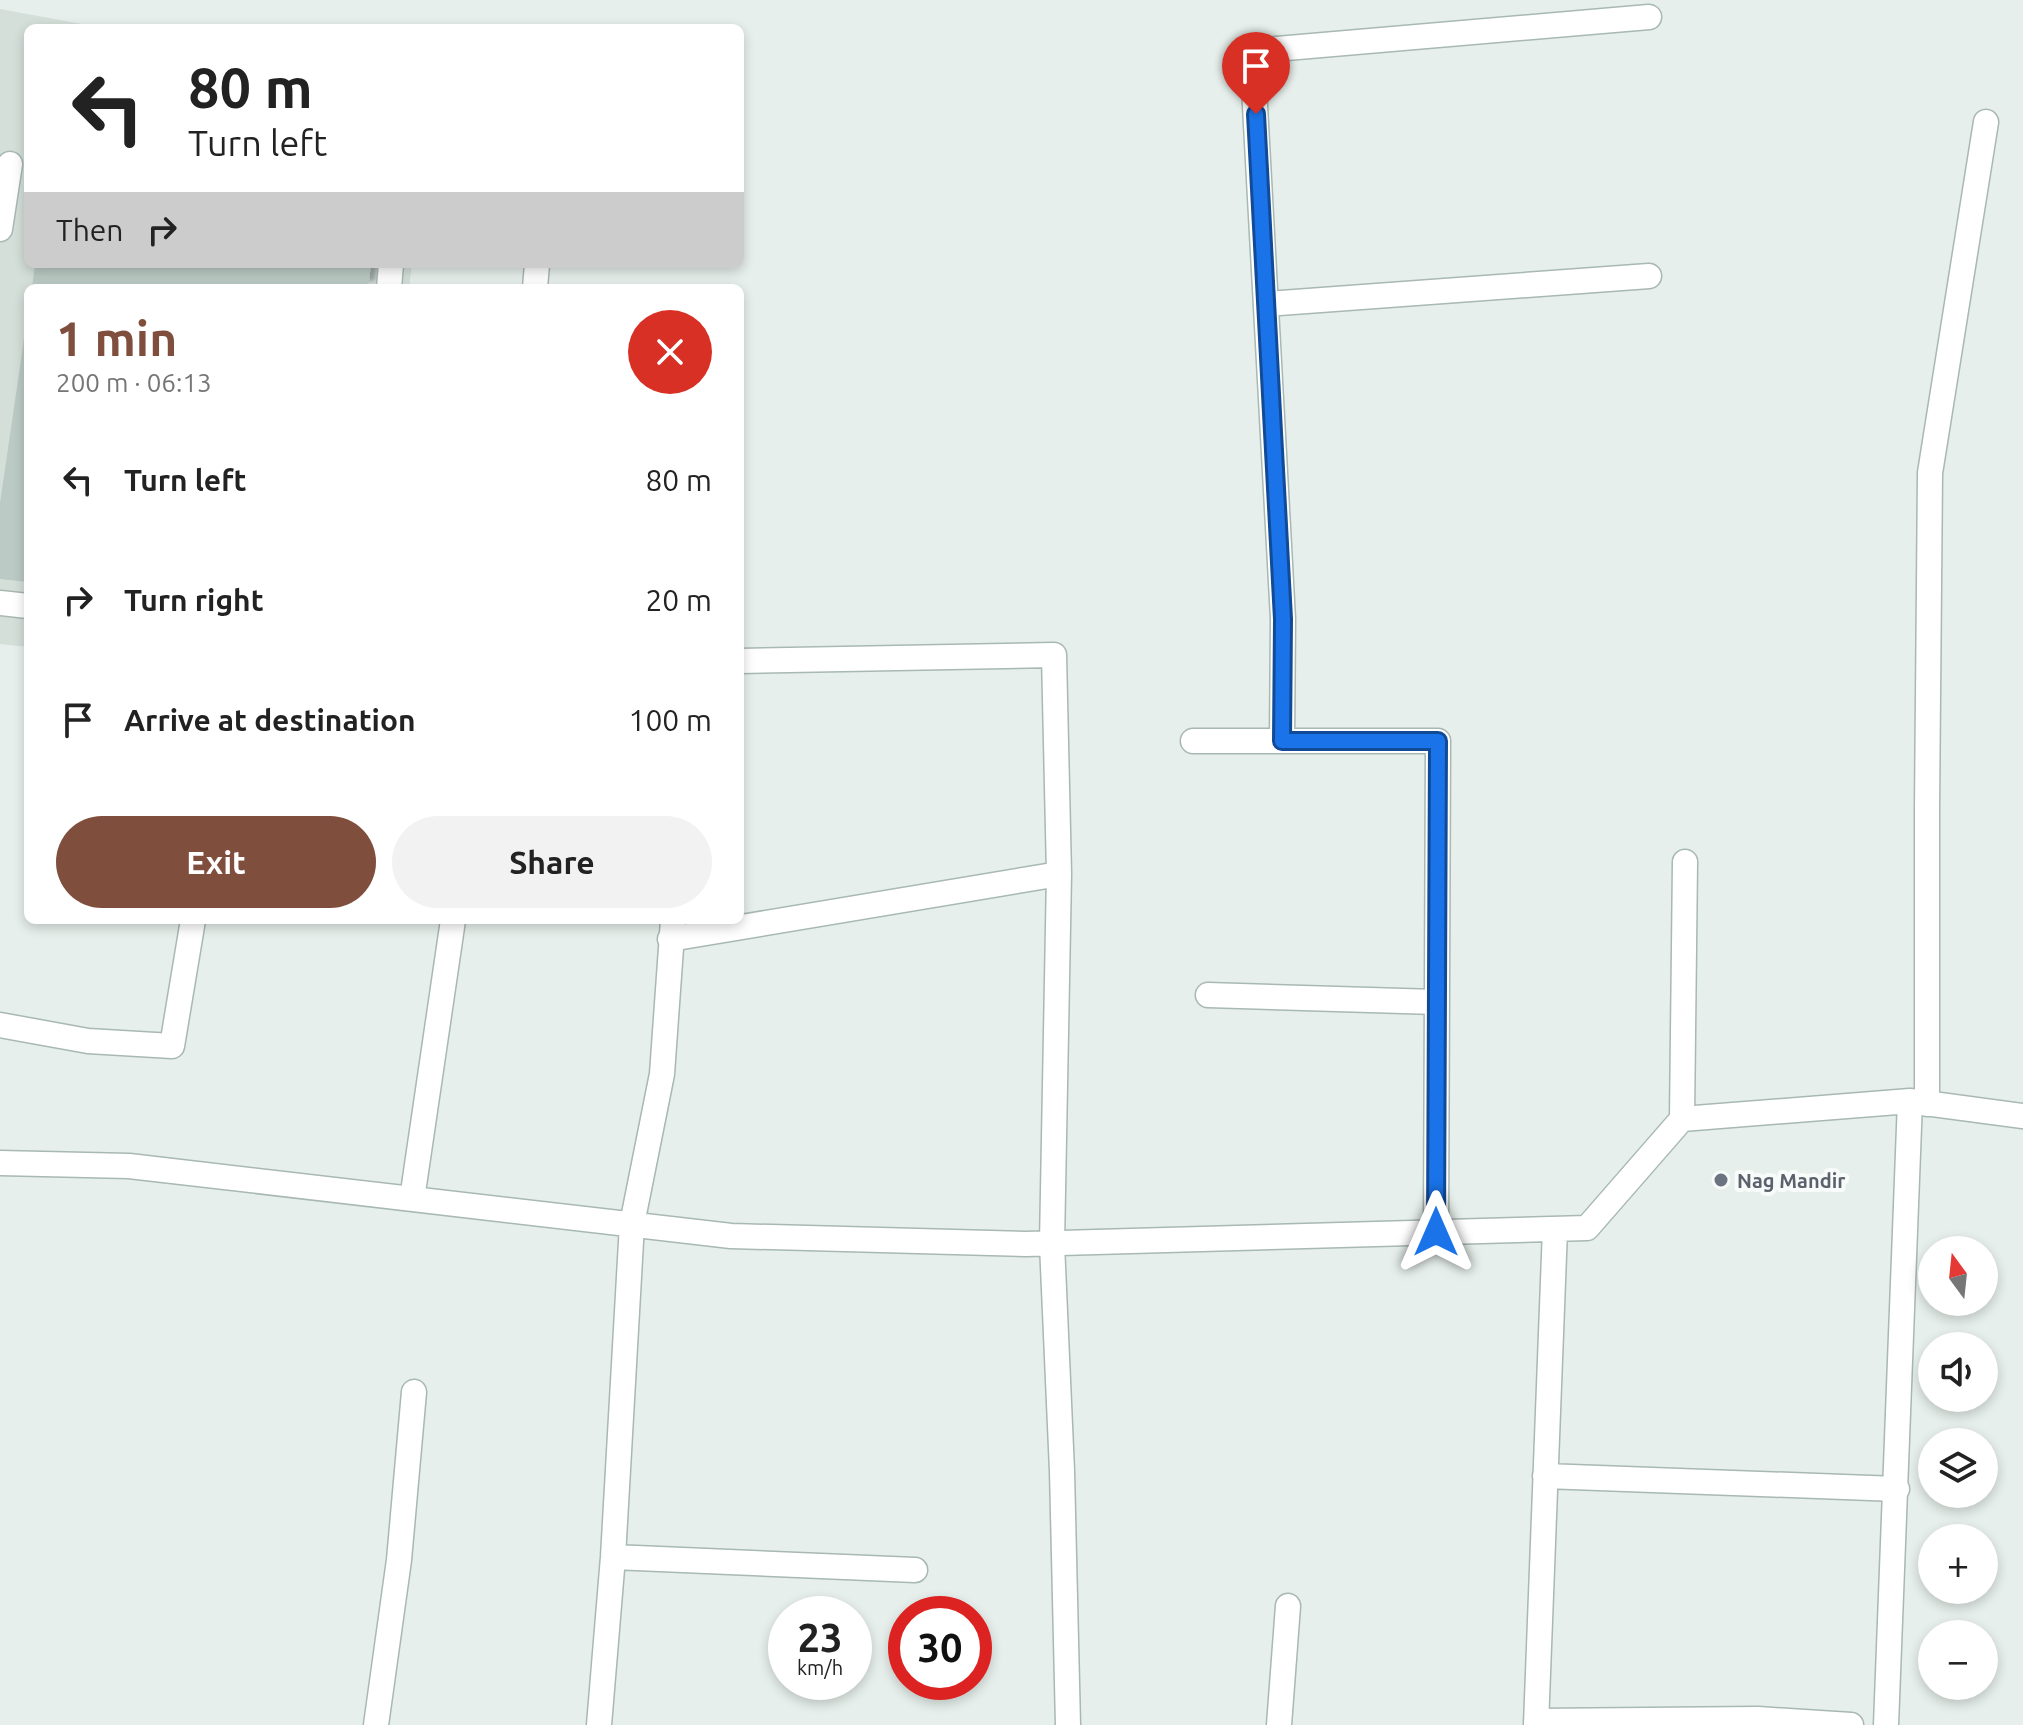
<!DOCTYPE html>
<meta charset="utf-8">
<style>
body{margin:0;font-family:Ubuntu,sans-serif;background:#f2f2f2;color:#222;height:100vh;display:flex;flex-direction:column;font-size:30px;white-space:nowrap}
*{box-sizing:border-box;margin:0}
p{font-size:26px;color:#767676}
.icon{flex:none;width:44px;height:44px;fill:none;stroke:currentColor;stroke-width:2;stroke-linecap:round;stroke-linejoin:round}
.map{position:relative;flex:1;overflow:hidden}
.drawer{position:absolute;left:24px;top:284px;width:720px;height:640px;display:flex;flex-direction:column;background:#fff;border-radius:12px;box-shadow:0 4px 12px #0003}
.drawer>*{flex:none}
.hud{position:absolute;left:24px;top:24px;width:720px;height:244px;border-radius:12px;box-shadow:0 4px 12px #0003;background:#fff;color:#222;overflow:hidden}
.needle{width:52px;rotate:345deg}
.buttons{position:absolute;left:1918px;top:1236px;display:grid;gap:16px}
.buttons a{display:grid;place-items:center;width:80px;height:80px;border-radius:50%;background:#fff;box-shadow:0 4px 12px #0003;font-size:40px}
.speed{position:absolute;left:768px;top:1596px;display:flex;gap:16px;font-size:40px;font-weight:700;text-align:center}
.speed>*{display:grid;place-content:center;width:104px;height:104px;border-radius:50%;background:#fff;box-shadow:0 4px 12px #0003;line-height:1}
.speed small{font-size:20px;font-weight:400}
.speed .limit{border:12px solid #d22;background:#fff;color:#111}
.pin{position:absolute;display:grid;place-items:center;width:68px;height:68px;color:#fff;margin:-82px -34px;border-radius:50% 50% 50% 0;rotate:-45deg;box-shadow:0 0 8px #0007}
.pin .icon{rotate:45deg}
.me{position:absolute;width:88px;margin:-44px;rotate:0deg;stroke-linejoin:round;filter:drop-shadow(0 0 6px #0008)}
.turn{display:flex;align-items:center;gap:28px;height:168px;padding:0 32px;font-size:36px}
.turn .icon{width:104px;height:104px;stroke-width:2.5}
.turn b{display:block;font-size:56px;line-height:68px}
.then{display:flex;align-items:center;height:76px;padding:0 32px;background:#0003;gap:16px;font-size:30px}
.round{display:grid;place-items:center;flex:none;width:84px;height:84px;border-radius:42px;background:#f2f2f2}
.headline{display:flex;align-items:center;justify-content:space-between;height:136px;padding:0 32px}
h1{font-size:48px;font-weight:700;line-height:60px;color:#804e3d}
.action{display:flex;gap:16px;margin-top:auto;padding:16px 32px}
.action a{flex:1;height:92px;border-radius:48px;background:#804e3d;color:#fff;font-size:32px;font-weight:700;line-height:92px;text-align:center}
.action a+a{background:#f2f2f2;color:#222}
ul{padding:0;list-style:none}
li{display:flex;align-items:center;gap:24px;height:120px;padding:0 32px}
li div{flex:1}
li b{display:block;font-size:30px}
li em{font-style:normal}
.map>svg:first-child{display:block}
</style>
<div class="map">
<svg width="2023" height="1725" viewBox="0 0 2023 1725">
<defs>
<filter id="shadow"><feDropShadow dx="7" dy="-7" stdDeviation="2" flood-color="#0004"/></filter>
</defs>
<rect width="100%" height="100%" fill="#e6efeb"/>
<!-- built -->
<path fill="#d4dfda" d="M0,9L104,28H28V264H412L409,288H28V647L0,644Z"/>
<!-- building -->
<path fill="#bbcac4" filter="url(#shadow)" d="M35,264H371L368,288H32Z
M26,325H28V582L0,579V503Z"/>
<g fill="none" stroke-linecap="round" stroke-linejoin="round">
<defs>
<path id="minor" d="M0,229L10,164
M389,288L391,264
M535,288L537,264
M1266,304L1649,276
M0,603L28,606
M1193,741H1438L1436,1232
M1282,741L1283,619L1252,51L1649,17
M1059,874L1052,1244L1062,1471L1068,1725
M670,939L1059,874L1054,655L740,661
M1208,995L1436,1002
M0,1025L88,1041L172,1046L193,920
M1927,1104V809L1930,473L1986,122
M1682,1119L1685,862
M0,1163L129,1166L731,1236L1026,1244L1587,1228L1682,1119L1910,1101L2023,1116
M412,1199L453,920
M1545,1476L1897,1489
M613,1557L915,1570
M1758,1719L1851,1725
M1536,1721L1758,1719L1759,1725
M376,1725L399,1560L414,1392
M599,1725L613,1557L632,1224L662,1074L673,920
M1279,1725L1288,1606
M1536,1725L1555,1229
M1886,1725L1910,1101"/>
</defs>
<!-- minor casing -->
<use href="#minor" stroke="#a8b8b2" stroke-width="27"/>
<!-- minor -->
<use href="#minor" stroke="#fff" stroke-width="24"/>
</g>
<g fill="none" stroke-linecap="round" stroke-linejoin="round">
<defs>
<path id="route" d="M1256,114L1283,619L1282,741H1438L1436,1232"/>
</defs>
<!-- route casing -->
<use href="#route" stroke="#114b97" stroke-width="20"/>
<!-- route -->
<use href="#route" stroke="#1a73e8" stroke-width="14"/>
</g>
<!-- markers -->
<circle fill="#6b7280" stroke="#f7fbf9" stroke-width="3" cx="1721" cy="1180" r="8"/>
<g text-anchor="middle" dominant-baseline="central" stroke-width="8" stroke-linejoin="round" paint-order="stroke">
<!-- worship labels -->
<g font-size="20" font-weight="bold" fill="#5b616d" stroke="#f7fbf9" text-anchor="start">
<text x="1737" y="1180">Nag Mandir</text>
</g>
</g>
</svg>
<div class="buttons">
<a><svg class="needle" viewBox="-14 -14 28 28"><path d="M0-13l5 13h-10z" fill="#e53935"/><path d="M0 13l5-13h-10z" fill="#767676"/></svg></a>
<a><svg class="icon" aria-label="sound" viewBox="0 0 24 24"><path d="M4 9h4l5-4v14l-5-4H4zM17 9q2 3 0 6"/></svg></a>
<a><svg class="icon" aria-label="layers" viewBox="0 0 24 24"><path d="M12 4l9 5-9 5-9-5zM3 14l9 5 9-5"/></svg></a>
<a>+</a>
<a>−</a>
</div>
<div class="speed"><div>23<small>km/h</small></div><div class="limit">30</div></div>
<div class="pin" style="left:1256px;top:114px;background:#d93025"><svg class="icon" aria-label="arrive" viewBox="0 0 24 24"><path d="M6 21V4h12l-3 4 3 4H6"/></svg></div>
<svg class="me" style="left:1436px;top:1232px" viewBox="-20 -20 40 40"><path d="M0-17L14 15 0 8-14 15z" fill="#1a73e8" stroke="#fff" stroke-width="4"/></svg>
<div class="hud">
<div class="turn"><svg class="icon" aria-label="left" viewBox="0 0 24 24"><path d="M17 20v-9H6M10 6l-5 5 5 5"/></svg><div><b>80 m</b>Turn left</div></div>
<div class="then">Then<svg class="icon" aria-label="right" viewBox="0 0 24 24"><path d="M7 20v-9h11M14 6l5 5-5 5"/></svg></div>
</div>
<section class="drawer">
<div class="headline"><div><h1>1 min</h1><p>200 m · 06:13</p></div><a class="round" style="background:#d93025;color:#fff"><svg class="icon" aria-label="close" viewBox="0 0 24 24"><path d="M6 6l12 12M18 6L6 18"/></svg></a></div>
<ul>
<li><svg class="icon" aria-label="left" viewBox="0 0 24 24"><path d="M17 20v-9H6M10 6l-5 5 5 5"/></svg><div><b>Turn left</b></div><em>80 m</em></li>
<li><svg class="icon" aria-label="right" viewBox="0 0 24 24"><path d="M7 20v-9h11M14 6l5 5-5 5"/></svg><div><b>Turn right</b></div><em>20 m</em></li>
<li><svg class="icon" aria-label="arrive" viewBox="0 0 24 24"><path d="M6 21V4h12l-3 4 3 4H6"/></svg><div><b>Arrive at destination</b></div><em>100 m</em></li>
</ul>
<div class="action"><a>Exit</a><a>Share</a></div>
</section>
</div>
